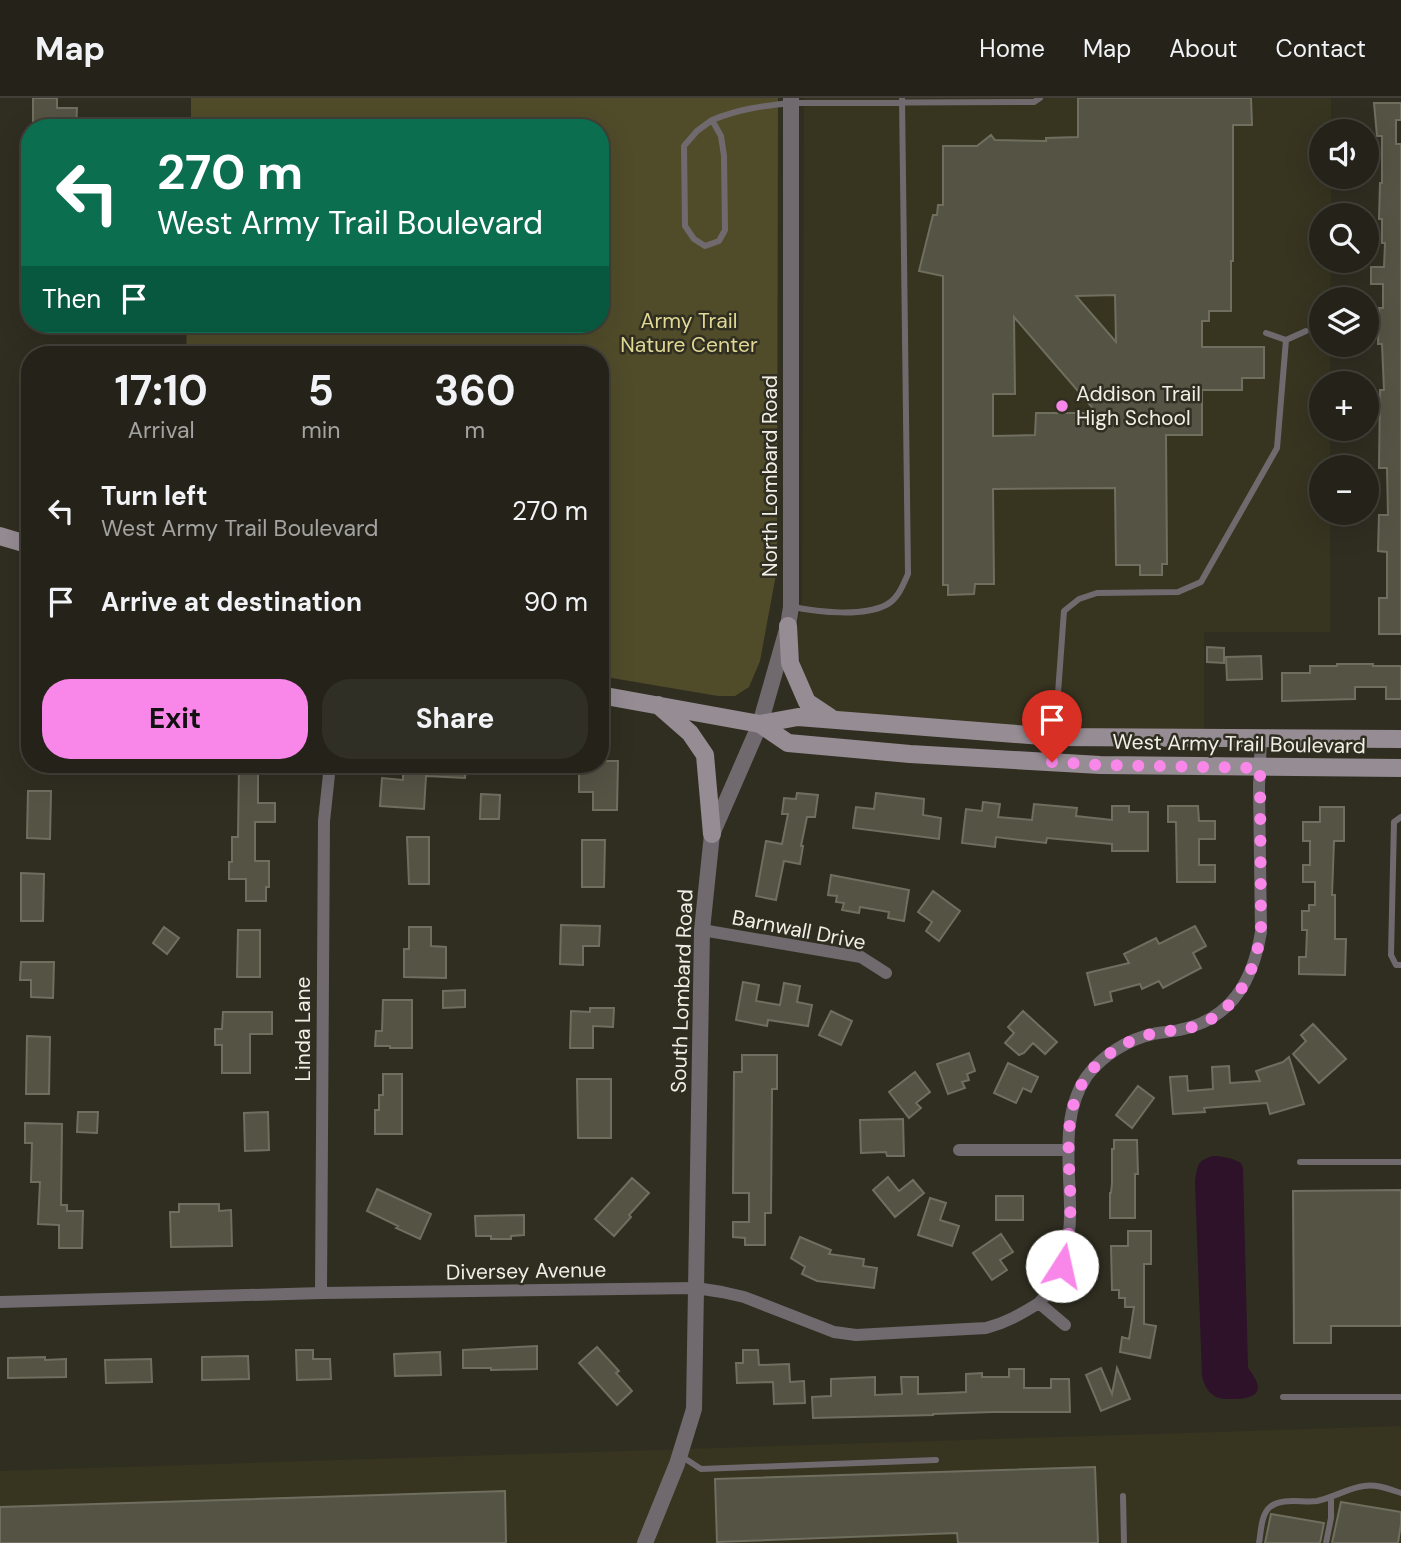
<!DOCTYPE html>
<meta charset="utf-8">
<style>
body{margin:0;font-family:"DM Sans",sans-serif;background:#302f26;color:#f1f3f6;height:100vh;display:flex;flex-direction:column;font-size:26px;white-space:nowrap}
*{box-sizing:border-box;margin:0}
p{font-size:23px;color:#a3a4a2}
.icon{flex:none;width:38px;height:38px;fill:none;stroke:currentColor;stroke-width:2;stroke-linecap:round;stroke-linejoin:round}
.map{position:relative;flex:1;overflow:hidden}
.sheet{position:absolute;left:21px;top:248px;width:588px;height:427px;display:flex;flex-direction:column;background:#242219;border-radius:28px;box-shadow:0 7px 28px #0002,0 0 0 2px #413f38}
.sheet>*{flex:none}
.guide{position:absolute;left:21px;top:21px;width:588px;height:214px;border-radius:28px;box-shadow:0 7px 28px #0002,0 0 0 2px #413f38;background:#0b6e4f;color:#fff;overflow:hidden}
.tools{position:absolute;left:1309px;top:21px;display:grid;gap:14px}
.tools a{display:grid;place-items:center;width:70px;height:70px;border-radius:50%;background:#242219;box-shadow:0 7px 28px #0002,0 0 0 2px #413f38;font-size:35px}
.pin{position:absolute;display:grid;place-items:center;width:60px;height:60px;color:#fff;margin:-72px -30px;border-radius:50% 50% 50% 0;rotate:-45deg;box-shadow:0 0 7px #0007}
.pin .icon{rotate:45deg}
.me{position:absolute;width:77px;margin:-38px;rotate:10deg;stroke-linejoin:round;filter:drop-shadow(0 0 5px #0008)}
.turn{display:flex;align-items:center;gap:24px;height:147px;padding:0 21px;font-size:32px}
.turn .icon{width:91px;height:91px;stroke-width:2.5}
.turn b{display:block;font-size:49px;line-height:60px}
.then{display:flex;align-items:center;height:66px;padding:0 21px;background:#0003;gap:14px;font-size:26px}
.eta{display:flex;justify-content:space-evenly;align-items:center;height:119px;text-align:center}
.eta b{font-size:42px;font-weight:700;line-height:49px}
.action{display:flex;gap:14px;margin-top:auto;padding:14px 21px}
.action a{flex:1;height:80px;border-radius:28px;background:#f987e9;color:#111;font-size:28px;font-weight:700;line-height:80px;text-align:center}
.action a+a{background:#302f26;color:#f1f3f6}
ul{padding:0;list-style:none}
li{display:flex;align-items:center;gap:21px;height:91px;padding:0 21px}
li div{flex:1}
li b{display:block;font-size:26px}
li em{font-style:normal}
header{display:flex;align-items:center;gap:42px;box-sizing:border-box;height:98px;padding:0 35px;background:#242219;border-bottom:2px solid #413f38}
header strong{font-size:33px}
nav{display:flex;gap:38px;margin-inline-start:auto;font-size:24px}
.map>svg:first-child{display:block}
</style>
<header>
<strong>Map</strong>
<nav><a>Home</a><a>Map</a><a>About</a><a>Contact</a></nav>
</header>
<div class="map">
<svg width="1401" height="1445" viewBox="0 0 1401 1445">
<rect width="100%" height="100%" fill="#302e21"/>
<!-- built -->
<path fill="#373420" d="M804,0H1331V33H1321V79H1331V117H1321V163H1331L1330,201H1321V247H1330V285H1321V331H1330V369H1321V415H1330V534H1204V633H1048L835,614L815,602L801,569L796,537L802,502Z
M1401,1328V1445H0V1373Z"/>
<!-- green -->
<path fill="#504c2a" d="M191,0H778L777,471L760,563L749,589L735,598H718L600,578V257H186L187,226H600V30H191Z"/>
<!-- water -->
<path fill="#2d122a" d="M1213,1058C1223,1058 1232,1060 1241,1065L1243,1070L1248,1270C1264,1290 1261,1300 1235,1301C1228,1301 1220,1302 1213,1297C1207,1293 1204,1286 1202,1278L1195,1083C1198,1066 1197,1063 1213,1058Z"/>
<!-- building -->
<path fill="#545344" stroke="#706e5f" stroke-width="2" fill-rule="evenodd" d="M33,0H57V10H77L76,30H33Z
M1078,0H1251L1252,27H1233V163H1231V213H1209V223H1202V249H1264V280H1242V292H1202V337H1166L1167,466H1162V477H1140V467H1116L1115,390L993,391L994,486H975L974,496L948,497V487H943V178L919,173L933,117H937L938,107H943V48H977L991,37L995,42L1046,43V40L1078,39ZM1115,197L1116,244L1076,198ZM1014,219L1097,315H1036L1035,337L993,338V296H1015Z
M1374,5H1401V22H1396V46H1401V536H1379V500H1387V454L1378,453L1379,417H1388L1387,370H1379L1380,292H1384L1382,246H1378L1379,210H1383V186H1371V169H1384L1385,145H1382V121H1379L1380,85H1382V38H1377Z
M1207,549L1224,550V565L1207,564Z
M1261,558L1262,581L1227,582L1226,559Z
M1337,566H1373V568H1401V601H1386V589H1355V601L1282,603V575H1310V568H1337Z
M600,663H618L617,712H593V694H579V667H600Z
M239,667H258V705H275V724H255V763H269V789H266V803H246V781H229V764H232V739H238Z
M405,667H466L465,680L426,678L424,711L380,708L382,680L403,682V668H405Z
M28,693H51L50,741L27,740Z
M797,695L818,697L815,719H807L801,748H803L800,766L784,763L776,802L756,798L766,743L782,746L788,716H782L784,700L796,701Z
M876,695L924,701L923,717L941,720L939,741L853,730L856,709L874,711Z
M481,696L500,697L499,721H480Z
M983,704L1000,706L998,719L1032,722L1034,706L1077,710L1076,718L1112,722V708H1129V714H1148V753H1112V746L1047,740L1046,745L996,739L995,749L962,745L966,711L982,713Z
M1168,708H1198L1199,723H1215V741H1199V767H1215V784H1177L1176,724H1168Z
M1320,709H1344V743H1334L1332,797H1335V841H1346L1345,877L1299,876V859H1306L1307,832H1302V813H1309V807H1315V784H1303V767H1310V743H1303V724H1320Z
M407,739H429V786H409Z
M582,742H605L604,789H582Z
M21,775L44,776L43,823H21Z
M831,777L909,792L904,823L888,820L889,814L860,809L859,815L842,812L844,805L836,804L837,798L828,797Z
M933,793L960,813L939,843L926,833L932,824L918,814Z
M561,827L600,828L599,848H583V867L560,866Z
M1195,828L1206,848L1193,855L1201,870L1163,890L1159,883L1142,891L1140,886L1110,894L1112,903L1095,907L1087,875L1129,865L1124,856L1156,840L1159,846Z
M164,829L179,840L167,856L153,845Z
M409,829H431V848L446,849V880L404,879V851H409Z
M238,832H260V879H237Z
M21,864H54L53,900L31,899V882H20Z
M743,884L759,887L756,903L780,907L784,885L800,888L797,904L812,907L808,928L768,922L767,928L736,922Z
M465,892V909L443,910V893Z
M383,902H412V950H390V948H375L376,933H382Z
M590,910H614L613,929L593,928V950H570L571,913L590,914Z
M831,913L852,923L841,947L819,937Z
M1023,913L1057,944L1045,956L1033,945L1024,955L1019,957L1005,945L1014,935L1008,929Z
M223,914H272V936H250V975H222V947H215V931H222Z
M1313,926L1346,961L1319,985L1293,956L1306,943L1301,937Z
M27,938L50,939L49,996H26Z
M969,955L975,973L967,976L969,982L962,984L965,990L948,996L937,966Z
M742,957H777V991H772L771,1115H765V1147H745V1140L733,1139V1124H749V1095H733L734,974H742Z
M1289,959L1304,1006L1270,1016L1267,1005L1204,1010L1205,1014L1173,1016L1170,979L1187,978L1188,993L1213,991L1212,969L1229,968L1230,985L1260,983L1256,973L1283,964Z
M1008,965L1038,979L1031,994L1023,990L1016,1005L994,995Z
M915,974L930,994L916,1005L921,1010L909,1020L889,994Z
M383,976H402V1036H375V1012H379V997H383Z
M577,981H611V1040H578Z
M1138,988L1154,1000L1132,1030L1116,1017Z
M78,1014H98L97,1035L77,1034Z
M268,1014L269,1052L245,1053L244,1015Z
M903,1021L904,1058H887L886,1054L861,1055L860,1022Z
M25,1025L62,1026L61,1107H67V1113H83L82,1150H59V1127L38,1126L40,1084H31L32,1045H25Z
M1114,1042H1137L1138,1076H1135V1120H1110V1095H1111L1112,1085V1051H1114Z
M888,1079L899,1093L913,1082L924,1095L895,1119L873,1092Z
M632,1080L649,1095L629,1117L631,1119L614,1138L595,1121Z
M377,1091L431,1116L420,1141L396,1130L398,1128L367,1113Z
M1401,1092V1228H1331V1245H1294L1293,1093Z
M996,1098H1023V1122H996Z
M930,1100L946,1105L940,1122L959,1128L952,1148L918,1137Z
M179,1106H219V1113L231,1112L232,1148L171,1149L170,1114H179Z
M524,1117V1137L511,1138V1141H491V1138H476L475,1118Z
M1128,1133H1151V1166H1144V1226L1156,1228L1150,1260L1120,1254L1122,1239L1129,1241L1134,1209H1125V1200H1119V1192H1112L1111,1148H1128Z
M1001,1136L1013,1154L1000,1162L1007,1172L992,1182L973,1155Z
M800,1139L831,1152L829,1156L864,1161L863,1168L877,1170L874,1190L817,1183L802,1176L805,1169L791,1160Z
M537,1248V1271L491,1272V1270H463V1252Z
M597,1249L619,1273L616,1275L632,1293L617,1307L579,1265Z
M296,1252H313V1261H330L331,1281L297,1282Z
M743,1252H758L759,1267L789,1266L790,1284L804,1283L805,1305L774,1306L773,1284L737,1285L736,1265H743Z
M440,1254L441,1277L395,1278L394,1256Z
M248,1258L249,1281L202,1282V1259Z
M45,1259V1262L66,1261V1279L8,1280V1260Z
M151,1261L152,1284L106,1285L105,1262Z
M1101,1270L1112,1296L1117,1270L1130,1301L1101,1313L1086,1277Z
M1009,1271H1024V1290H1051V1281H1069L1070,1314H993L933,1316V1317L813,1320L812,1299L831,1298V1281L875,1279V1297L902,1296L901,1279H918V1296L947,1295L966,1294V1276L982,1275V1279H1009Z
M1095,1369L1098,1445H958L957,1435L717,1444L715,1381Z
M505,1393L506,1445H0V1409Z
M1341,1404L1401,1414V1426L1398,1445H1332Z
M1271,1416L1324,1425L1320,1445H1265Z"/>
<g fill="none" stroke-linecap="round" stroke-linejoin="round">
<!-- service -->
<path stroke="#706a6f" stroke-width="6" d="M712,22C739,11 762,8 791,5L1034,4L1040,0
M712,22L721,38L724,58L725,132L719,143L705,148L694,141L685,128L684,48L697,33Z
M1286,242L1306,233
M793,509C818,514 863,519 886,507C898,501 903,487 908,476L902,0
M1055,636L1064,513L1079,501L1097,495L1178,494L1201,484L1277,350L1286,242L1266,235
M1401,719L1394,724L1391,857L1396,867H1401
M1300,1064H1401
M1283,1299H1401
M681,1358L701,1371L936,1362
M1123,1398L1124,1445
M1259,1445C1261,1434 1261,1416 1270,1409C1282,1399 1303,1405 1317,1403C1332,1400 1351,1389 1364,1388C1377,1386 1389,1391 1401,1395
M1326,1445L1331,1420V1399"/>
<!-- minor -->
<path stroke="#706a6f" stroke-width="12" d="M702,832L861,859L886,875
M959,1052H1069
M321,1195L324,723L330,667
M0,1204L321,1195L696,1190L722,1194L744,1199L834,1234L856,1237L986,1230C1006,1225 1021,1216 1039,1205
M1065,1227L1039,1205C1043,1200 1049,1195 1053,1189C1059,1179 1063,1166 1065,1155C1068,1143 1070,1130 1070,1118C1071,1072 1059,1018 1087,978C1102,958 1128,941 1153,936C1161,934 1170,934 1179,932C1231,922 1253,883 1261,834L1259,689L1261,640"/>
<!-- tertiary -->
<path stroke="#706a6f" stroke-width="16" d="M645,1445L677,1366L694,1311L702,832L712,736L760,626L788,528L791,509V0"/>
<!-- secondary -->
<path stroke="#968c94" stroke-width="18" d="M0,438L30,447
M788,528L790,565L807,604L831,620
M600,597L760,626L798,619L1055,639L1401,641
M658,607L690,635L705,657L712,736
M760,626L788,645L910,656L1100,667L1401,670"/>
</g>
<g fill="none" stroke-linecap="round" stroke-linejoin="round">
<!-- route -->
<path stroke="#f987e9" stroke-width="12" stroke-dasharray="0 21.6" d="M1052,664L1100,667L1260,670L1261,834C1255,873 1238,911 1199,927C1183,933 1167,932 1151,936C1125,942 1097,961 1083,984C1059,1025 1073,1076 1070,1121C1069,1137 1066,1153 1062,1168"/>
</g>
<!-- markers -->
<circle fill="#f987e9" stroke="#302e21" stroke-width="2.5" cx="1062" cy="308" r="7"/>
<g text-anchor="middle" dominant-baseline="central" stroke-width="5" stroke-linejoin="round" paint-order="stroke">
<!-- park labels -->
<g font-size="21" fill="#e0d894" stroke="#302e21">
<text x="689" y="223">Army Trail<tspan x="689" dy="24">Nature Center</tspan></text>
</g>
<!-- poi labels -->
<g font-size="21" fill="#f0efe7" stroke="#302e21" text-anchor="start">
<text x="1076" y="296">Addison Trail<tspan x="1076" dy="24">High School</tspan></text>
</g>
<!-- street labels -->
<g font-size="21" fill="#f0efe7" stroke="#302e21">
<text transform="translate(770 378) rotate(-90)">North Lombard Road</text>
<text transform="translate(1239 646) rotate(1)">West Army Trail Boulevard</text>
<text transform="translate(799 832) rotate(11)">Barnwall Drive</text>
<text transform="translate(682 893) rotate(-88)">South Lombard Road</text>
<text transform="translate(303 931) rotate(-90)">Linda Lane</text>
<text transform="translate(526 1173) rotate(-1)">Diversey Avenue</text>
</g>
</g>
</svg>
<div class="tools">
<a><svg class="icon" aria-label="sound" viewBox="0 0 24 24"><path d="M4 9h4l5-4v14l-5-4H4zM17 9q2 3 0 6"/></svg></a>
<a><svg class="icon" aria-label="search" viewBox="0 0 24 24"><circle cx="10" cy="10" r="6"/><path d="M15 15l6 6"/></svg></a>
<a><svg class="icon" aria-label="layers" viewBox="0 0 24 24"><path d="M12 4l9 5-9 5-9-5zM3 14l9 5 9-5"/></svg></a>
<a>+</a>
<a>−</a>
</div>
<div class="pin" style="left:1052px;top:664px;background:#d93025"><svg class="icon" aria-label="arrive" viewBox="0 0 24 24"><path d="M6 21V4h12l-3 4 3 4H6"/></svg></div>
<svg class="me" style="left:1062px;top:1168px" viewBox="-20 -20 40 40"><circle r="19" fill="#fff"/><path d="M0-13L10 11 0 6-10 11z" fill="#f987e9"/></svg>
<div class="guide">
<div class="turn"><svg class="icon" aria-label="left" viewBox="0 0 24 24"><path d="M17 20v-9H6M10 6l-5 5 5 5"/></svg><div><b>270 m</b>West Army Trail Boulevard</div></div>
<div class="then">Then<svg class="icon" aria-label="arrive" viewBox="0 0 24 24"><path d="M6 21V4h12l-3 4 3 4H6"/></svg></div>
</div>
<section class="sheet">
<div class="eta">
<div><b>17:10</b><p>Arrival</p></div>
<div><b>5</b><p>min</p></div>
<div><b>360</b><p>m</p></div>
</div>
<ul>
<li><svg class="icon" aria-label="left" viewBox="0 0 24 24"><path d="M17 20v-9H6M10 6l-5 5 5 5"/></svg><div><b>Turn left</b><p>West Army Trail Boulevard</p></div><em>270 m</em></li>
<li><svg class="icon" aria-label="arrive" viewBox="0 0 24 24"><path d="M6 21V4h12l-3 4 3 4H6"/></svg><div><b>Arrive at destination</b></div><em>90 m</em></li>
</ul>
<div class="action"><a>Exit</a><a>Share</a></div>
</section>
</div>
